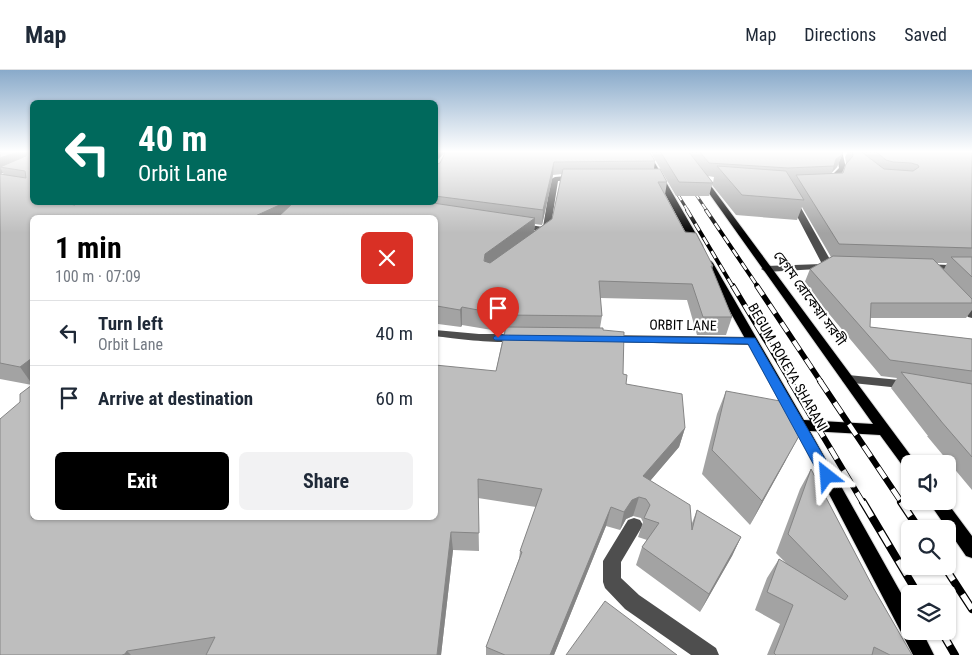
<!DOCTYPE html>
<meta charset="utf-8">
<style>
body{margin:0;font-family:"Roboto Condensed","Noto Sans Bengali",sans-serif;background:#f2f2f3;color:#1f2937;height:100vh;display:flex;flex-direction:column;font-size:19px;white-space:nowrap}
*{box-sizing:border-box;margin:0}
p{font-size:16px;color:#747a83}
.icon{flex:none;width:28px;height:28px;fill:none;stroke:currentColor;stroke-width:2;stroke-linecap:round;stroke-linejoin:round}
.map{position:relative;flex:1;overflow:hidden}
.drawer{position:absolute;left:30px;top:145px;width:408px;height:305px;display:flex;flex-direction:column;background:#fff;border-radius:8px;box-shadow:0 1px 4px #0004}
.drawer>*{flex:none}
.banner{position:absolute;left:30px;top:30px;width:408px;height:105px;border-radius:8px;box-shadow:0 1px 4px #0004;background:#00695c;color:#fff;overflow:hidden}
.fabs{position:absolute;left:901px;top:385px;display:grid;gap:10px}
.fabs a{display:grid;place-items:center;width:55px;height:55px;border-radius:8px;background:#fff;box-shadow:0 1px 4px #0004;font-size:25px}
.pin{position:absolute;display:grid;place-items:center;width:42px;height:42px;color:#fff;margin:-51px -21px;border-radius:50% 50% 50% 0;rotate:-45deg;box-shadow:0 0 5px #0007}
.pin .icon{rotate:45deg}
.me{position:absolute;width:55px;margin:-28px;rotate:332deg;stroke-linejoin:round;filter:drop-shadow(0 0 4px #0008)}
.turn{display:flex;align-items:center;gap:18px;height:105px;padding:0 25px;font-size:22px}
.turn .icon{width:65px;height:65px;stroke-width:2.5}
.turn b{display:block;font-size:35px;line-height:42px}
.round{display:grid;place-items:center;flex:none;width:52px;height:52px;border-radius:8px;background:#f2f2f3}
.overview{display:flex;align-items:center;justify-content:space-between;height:85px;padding:0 25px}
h1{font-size:30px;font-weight:700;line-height:38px;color:#000}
.button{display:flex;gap:10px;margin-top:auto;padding:10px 25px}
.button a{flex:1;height:58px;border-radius:8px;background:#000;color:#fff;font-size:20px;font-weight:700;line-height:58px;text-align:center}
.button a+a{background:#f2f2f3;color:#1f2937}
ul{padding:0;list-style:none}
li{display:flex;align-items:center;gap:15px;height:65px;padding:0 25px;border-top:1px solid #e0e1e3}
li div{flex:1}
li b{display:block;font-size:19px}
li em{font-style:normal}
header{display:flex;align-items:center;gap:30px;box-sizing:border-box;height:70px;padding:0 25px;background:#fff;border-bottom:1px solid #e0e1e3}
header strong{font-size:24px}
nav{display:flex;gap:28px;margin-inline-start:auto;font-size:18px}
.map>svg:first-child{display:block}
</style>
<header>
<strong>Map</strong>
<nav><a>Map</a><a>Directions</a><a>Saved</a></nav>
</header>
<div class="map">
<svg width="972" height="585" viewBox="0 0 972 585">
<rect width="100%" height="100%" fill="#fff"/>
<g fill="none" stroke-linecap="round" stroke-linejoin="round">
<defs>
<path id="major" d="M642,81H648L703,176L701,178H695L693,176Z
M679,81H685L917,394H910V401L905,399L880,365L810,361L910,539V561H922L934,585H913L793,355L703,193L705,191H711L713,193L804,350L873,354Z
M928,431H946L972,466V488L966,486Z"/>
</defs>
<!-- major casing -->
<use href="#major" stroke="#dbdbdb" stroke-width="2"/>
<!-- minor -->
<path fill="#4e4e4e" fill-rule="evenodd" d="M836,81H842L846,98L839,106L836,115L825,116V112L830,111L832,105L839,98Z
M578,105H581V109L558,111L550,162L514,158L513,156L517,153L543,157L551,109L555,107Z
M789,127L796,129L832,193L837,196L835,198L766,202L761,199L766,196L822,194L788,129Z
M64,132C72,132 77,132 82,138L78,143L83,148L71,146L70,144L73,139Z
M925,194L972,196V202L922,199V195Z
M958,227L962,228L972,238V248L968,247L953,230Z
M435,260L479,264H519L525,268C516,277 450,268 435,266Z
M606,265L751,267L757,271L751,275L602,272L600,269L602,266Z
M848,305L910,311L915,312L917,315L915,318L910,319L843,312L842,309L843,306Z
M634,448L640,450L643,455L621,492V508L639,525L716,578L719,585H691L625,539L605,518L603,512V491L628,450Z"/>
<!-- major -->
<use href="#major" fill="#000" fill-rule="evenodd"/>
<defs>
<path id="rail-far4" d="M689,114L707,141
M672,115L688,141"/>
<path id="rail-far3" d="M687,140L733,217
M706,140L758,217"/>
<path id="rail-far2" d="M733,216L791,312
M757,216L821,312"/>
<path id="rail-far1" d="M790,311L863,433
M820,311L902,433"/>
<path id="rail" d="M863,432L918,524
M901,432L919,459
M944,496L972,539
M941,561L955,585"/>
</defs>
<!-- rail-far4 casing -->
<use href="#rail-far4" stroke="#000" stroke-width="3"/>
<!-- rail-far3 casing -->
<use href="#rail-far3" stroke="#000" stroke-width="4"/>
<!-- rail-far2 casing -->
<use href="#rail-far2" stroke="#000" stroke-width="5.5"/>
<!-- rail-far1 casing -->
<use href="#rail-far1" stroke="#000" stroke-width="6"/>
<!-- rail casing -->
<use href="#rail" stroke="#000" stroke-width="8"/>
<!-- rail-far4 -->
<use href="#rail-far4" stroke="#fff" stroke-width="2" stroke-dasharray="6" stroke-linecap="butt"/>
<!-- rail-far3 -->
<use href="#rail-far3" stroke="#fff" stroke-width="2.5" stroke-dasharray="8" stroke-linecap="butt"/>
<!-- rail-far2 -->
<use href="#rail-far2" stroke="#fff" stroke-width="4" stroke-dasharray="11" stroke-linecap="butt"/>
<!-- rail-far1 -->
<use href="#rail-far1" stroke="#fff" stroke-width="4.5" stroke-dasharray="13" stroke-linecap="butt"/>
<!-- rail -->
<use href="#rail" stroke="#fff" stroke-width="5.5" stroke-dasharray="17" stroke-linecap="butt"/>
</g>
<!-- wall -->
<path fill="#a3a3a3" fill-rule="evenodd" d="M0,81H32V132H67L68,134L75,135L76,134L75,132H435V81L655,91L654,99L667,112L665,125L685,162L713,196L712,199L732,247L726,265H697L687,230L600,228L602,246L600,258L603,260L626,314L685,358L679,377L650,411L692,453L697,440L741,467L732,486L700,542L636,495L642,477L647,470L638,467L643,452L641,448L633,446L626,449L620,460L606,456L554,585H486V577L519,489L520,481L536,437L478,428L479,481L453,480L441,585H0L435,448L496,301L504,262L462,255L461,257L438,254L435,257V148H32V315L0,309V104L4,105L3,103L0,104ZM445,83L440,93L435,95L438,89ZM562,104L552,149L534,161L535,154L542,155L553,105Z
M650,81H842V85L837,97L831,104L842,103L846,93L845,87L848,81H846H972V240L966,248H870V257L972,269V420L927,366H928L891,318L897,308L881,306L804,214L810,199L831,187L802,137L797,150L736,145L712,115L709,126H676ZM708,106L714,107L713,113ZM937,193H947L944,199Z
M726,321L786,390L750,455L702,404L717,344Z
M811,399L874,519L912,585H767L780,554L755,540L767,508L779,489L786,493L776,483L800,419Z"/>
<!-- shaded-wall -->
<path fill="#858585" d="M20,81H26L31,91L0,97L3,103L0,104V88Z
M435,81H449L443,84L438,89L435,95Z
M842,85L837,97L832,102L836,89Z
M554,92L553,105L542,155L543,140Z
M286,132H303L289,148H251Z
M399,132H413V139L397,134Z
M535,148L534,163L485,200V184Z
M437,236L438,254L435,257V238Z
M462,237V255L461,257L460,240Z
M32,288V314L20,297Z
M685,358L679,377L638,425L643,406Z
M799,366L786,390L750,455L762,431Z
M639,427L633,446L626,449L620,460L624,442L632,430Z
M611,437L606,456L554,585H550Z
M451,462L453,480L441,585H437Z
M741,467L732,486L700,542L709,524Z
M127,581L131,585H122Z"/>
<!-- building -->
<path fill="#bebebe" stroke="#858585" d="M0,81H20L0,88Z
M27,81H32V132H63V133L75,135L77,132H286L251,148H32V288L20,297L0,293V104L26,108L25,101L0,97L26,86Z
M446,81H649L655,91L554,92L543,140L435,126V95L440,93Z
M660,81H688L713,113L679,112Z
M699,81H842V85L836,89L834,96L788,98L709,93Z
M852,81H862L863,83L884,99L913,101L919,97L918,95L911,93L893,92L886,90L875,81H972V178L839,174L796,105L843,103L846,94L853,86Z
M717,96L786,101L804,130L742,125Z
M563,99H660L667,112H658L685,162L696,163L713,196H711L732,247H703L692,214L599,211L602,246L505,245L462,237L460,240L437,236L435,238V148H277L294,132H399L397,134L426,132L535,148L485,184L484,191L490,193L552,149Z
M833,186L933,189L972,229V233H871L870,257L972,269V301L890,290L810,199Z
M951,187H972V207Z
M506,257L603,258V260L624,262L623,304L627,305L626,314L682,324L685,358L643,406L690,435L692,460L697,440L741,467L709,524L642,477L659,453L644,448L650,435L646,429L639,427L632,430L624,442L611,437L550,585H505L486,577L522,482L520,481L542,419L478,409L479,463L451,462L437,585H206L215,567L127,581L125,584L122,585H0V349L20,332V324L32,315V448H435V295L496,301Z
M901,302L972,314V387L940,350L941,351Z
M726,321L780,331L799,366L762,431L712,380Z
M811,399L874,519L912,585H890L874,577L872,585H776L774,583L793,535L767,522L779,489L845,530L848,526L788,464Z
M605,531L677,585H566Z"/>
<!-- sky -->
<linearGradient id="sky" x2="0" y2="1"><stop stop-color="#89aaca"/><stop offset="0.5" stop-color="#fff"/><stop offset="1" stop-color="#fff" stop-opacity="0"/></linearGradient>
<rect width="972" height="163" fill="url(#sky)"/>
<!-- route -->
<path fill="#1a73e8" stroke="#114b97" d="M498,265L755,268L835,406L832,410L827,412L822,410L748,274L495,270L493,268L495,266Z"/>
<g text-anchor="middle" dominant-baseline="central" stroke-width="4" stroke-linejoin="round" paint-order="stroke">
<!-- street labels -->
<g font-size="14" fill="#000" stroke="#fff">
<text transform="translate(810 228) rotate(54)">বেগম রোকেয়া সরণী</text>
<text transform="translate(683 255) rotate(1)">ORBIT LANE</text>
<text transform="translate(788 297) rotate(60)">BEGUM ROKEYA SHARANI</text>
</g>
</g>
</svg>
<div class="fabs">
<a><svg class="icon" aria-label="sound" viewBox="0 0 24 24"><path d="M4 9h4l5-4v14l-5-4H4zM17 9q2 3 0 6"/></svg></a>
<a><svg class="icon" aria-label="search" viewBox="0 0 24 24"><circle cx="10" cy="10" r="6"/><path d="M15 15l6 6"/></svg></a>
<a><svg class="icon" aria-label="layers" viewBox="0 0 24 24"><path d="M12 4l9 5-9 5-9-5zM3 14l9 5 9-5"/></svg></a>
</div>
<div class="pin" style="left:498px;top:268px;background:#d93025"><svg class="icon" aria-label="arrive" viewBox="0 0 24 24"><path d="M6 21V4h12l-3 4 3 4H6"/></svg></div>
<svg class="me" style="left:827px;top:406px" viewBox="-20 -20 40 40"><path d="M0-17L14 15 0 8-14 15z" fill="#1a73e8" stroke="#fff" stroke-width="4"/></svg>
<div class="banner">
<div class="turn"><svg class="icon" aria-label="left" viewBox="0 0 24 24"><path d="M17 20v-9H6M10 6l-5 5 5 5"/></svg><div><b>40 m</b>Orbit Lane</div></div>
</div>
<section class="drawer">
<div class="overview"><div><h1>1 min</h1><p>100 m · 07:09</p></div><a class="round" style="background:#d93025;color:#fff"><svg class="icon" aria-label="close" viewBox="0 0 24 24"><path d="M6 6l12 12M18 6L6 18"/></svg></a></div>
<ul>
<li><svg class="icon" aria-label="left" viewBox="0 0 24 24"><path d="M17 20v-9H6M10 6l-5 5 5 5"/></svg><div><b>Turn left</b><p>Orbit Lane</p></div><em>40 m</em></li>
<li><svg class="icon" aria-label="arrive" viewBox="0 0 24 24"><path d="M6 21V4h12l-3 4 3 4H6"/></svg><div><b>Arrive at destination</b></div><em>60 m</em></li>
</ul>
<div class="button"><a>Exit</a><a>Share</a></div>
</section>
</div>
